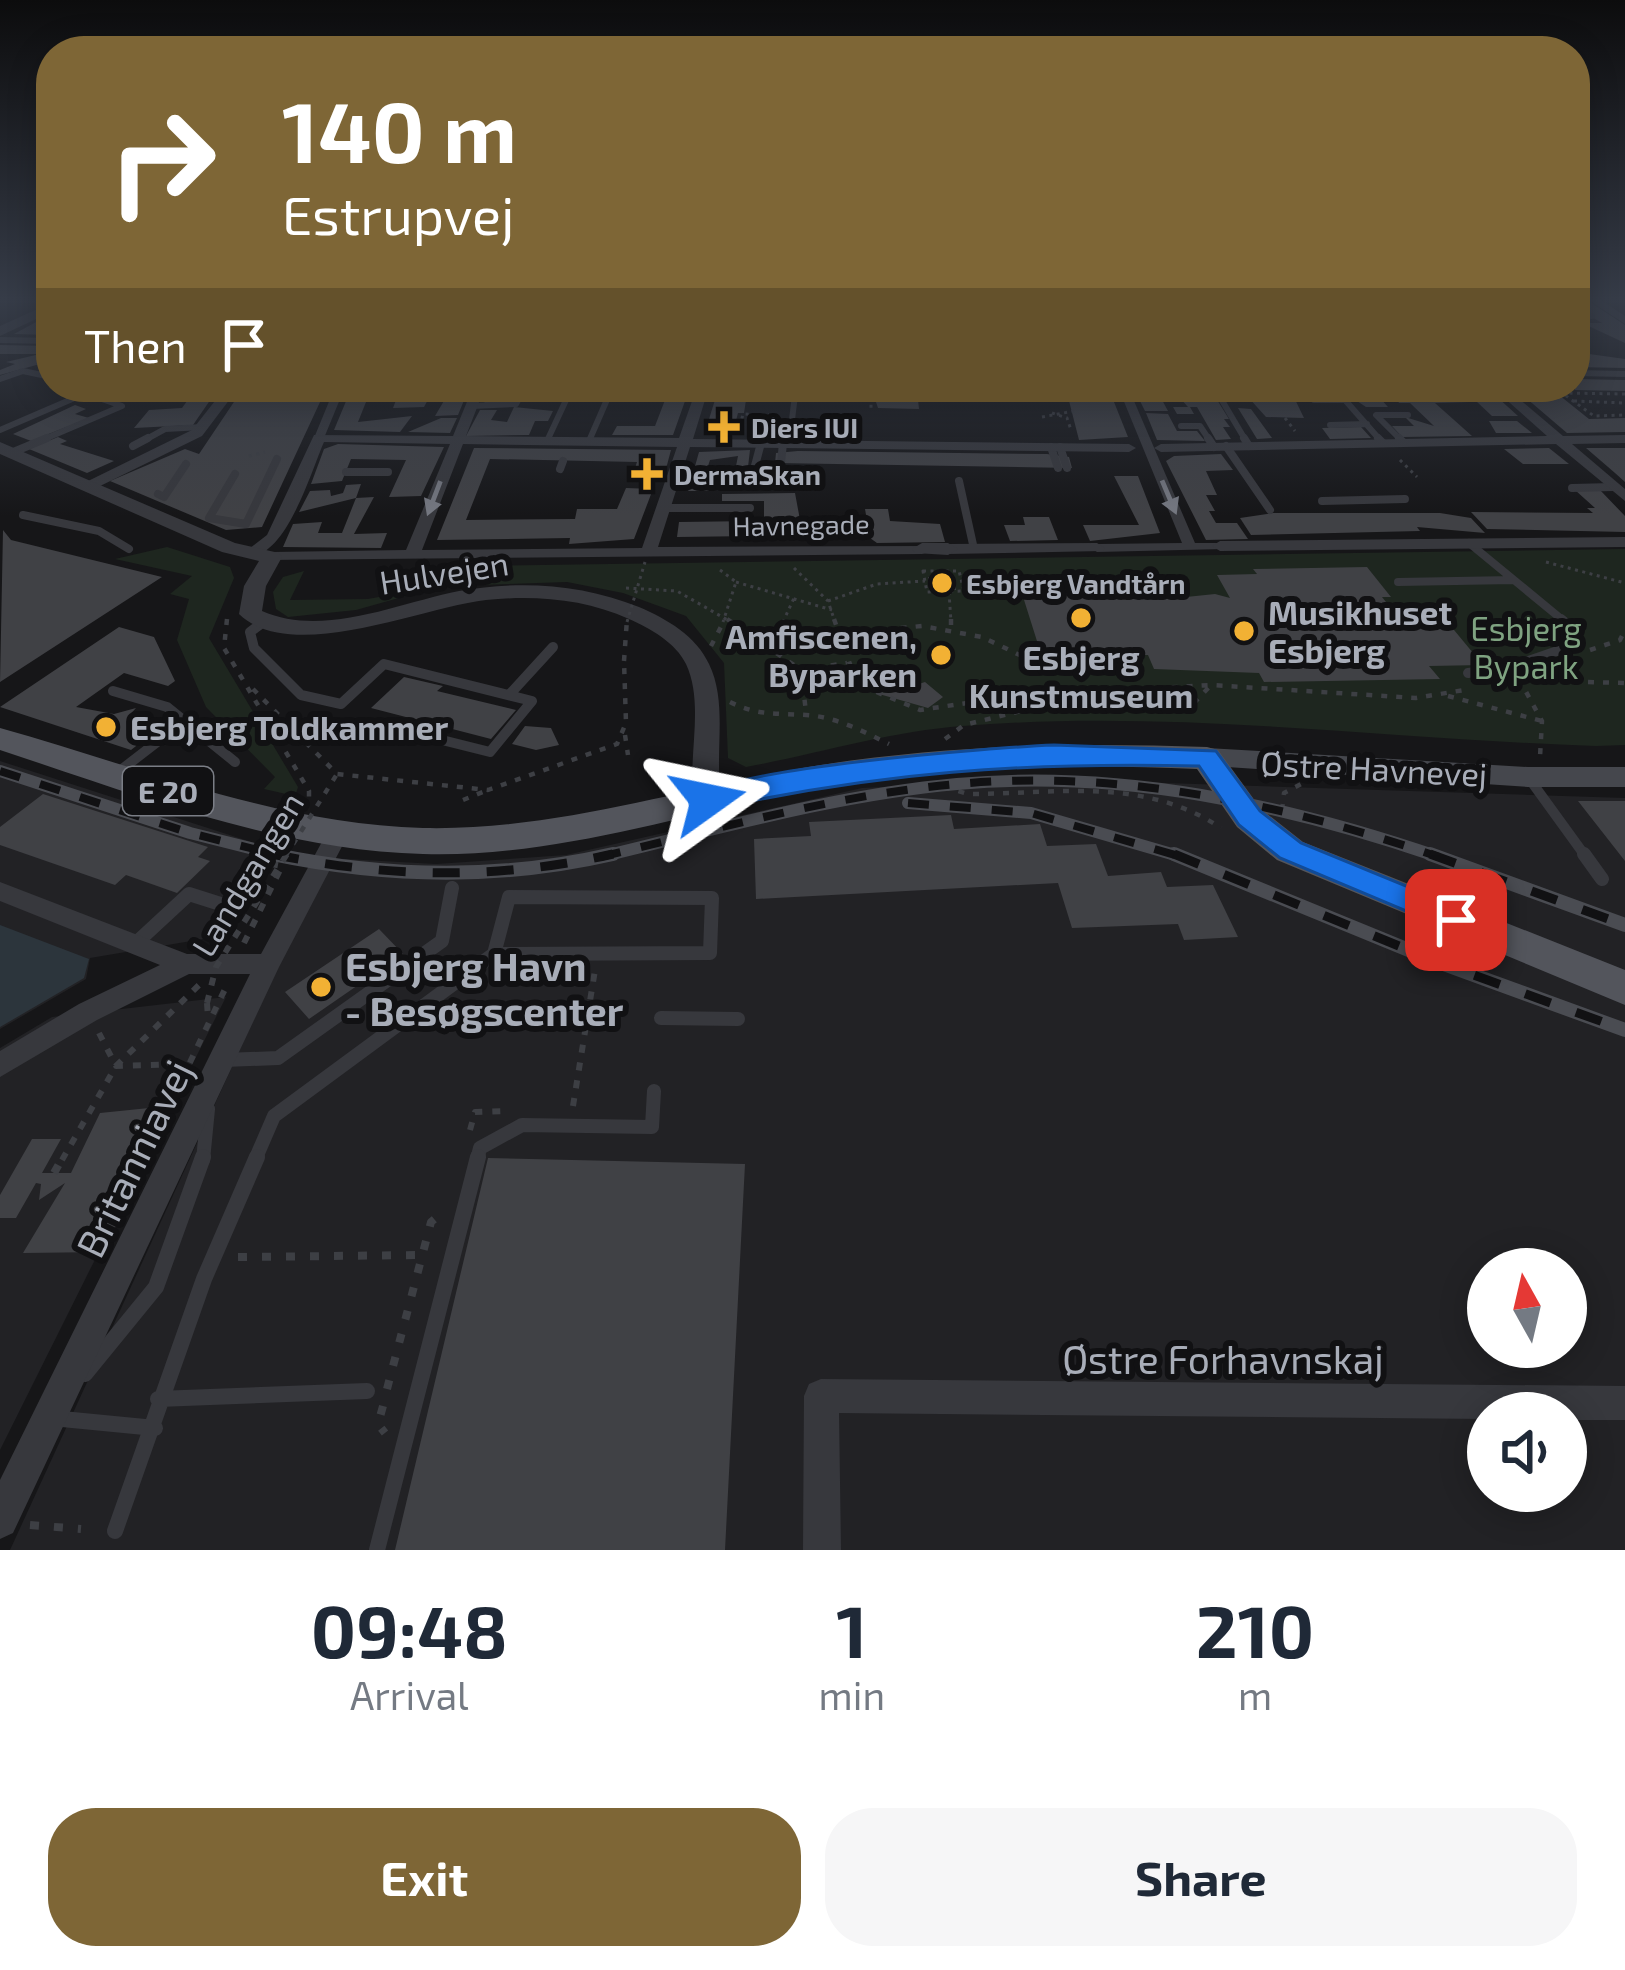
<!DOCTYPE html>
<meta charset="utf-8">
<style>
body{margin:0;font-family:"Exo 2",sans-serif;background:#f6f6f7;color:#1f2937;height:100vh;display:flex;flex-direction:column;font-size:45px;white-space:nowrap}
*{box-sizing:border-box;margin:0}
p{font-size:39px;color:#747a83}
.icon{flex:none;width:66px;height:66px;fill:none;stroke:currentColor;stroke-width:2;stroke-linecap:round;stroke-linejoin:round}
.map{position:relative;height:1550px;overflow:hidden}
.drawer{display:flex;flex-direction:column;background:#fff;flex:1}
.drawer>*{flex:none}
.hud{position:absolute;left:36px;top:36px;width:1554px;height:366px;border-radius:48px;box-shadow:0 6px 30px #0003;background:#7e6636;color:#fff;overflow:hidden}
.needle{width:78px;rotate:352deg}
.controls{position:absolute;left:1467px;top:1248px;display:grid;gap:24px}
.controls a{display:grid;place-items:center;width:120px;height:120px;border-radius:50%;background:#fff;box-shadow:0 6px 30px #0003;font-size:60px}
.pin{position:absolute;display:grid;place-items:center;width:102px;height:102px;color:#fff;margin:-51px;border-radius:24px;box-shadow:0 6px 18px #0006}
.me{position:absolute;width:132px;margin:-66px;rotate:78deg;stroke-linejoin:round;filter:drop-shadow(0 0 9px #0008)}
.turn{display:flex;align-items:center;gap:42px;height:252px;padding:0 48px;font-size:54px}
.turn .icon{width:156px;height:156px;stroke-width:2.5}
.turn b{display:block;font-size:84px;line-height:102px}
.then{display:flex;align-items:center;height:114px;padding:0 48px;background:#0003;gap:24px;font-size:45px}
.eta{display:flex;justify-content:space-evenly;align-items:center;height:204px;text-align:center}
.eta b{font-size:72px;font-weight:700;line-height:84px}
.cta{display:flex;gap:24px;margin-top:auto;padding:24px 48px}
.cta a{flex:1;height:138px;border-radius:48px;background:#7e6636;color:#fff;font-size:48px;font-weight:700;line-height:138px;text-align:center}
.cta a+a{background:#f6f6f7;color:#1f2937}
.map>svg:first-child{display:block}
</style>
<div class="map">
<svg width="1625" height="1550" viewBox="0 0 1625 1550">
<rect width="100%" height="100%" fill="#161618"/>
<!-- built -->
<path fill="#222225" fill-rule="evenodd" d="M0,761L276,850L227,935L90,958L86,979L0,1029Z
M1044,779L1625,798V1550H10L328,858L436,864L566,855L862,788ZM1488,1269H1566V1347H1488ZM1488,1413H1566V1491H1488Z
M226,997L0,1450V1048L52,1017Z"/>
<!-- green -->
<path fill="#1e261f" d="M167,547L230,567L234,578L209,638L298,787L295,796L264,789L275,777L206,707L177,640L189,599L170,594L192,576L115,559Z
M1625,549V745L1596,746C1384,739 1174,709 963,726C891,731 817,754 746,767L728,758L724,663L686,616L623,593L567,582L446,586L467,566Z
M304,571L290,600L368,599L445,585L356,610L288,617L276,609L273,592L283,577Z"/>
<!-- water -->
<path fill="#2c353c" d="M0,925L89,959L84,978L0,1027Z"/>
<!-- building -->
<path fill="#404145" d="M1575,301L1590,302L1625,325V343L1582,323H1602L1575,307Z
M51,314V335L14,334Z
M0,345L51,346V361L0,375V370L15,364L6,362L40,354H0Z
M1575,352L1625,359V368L1575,367Z
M1575,379L1625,380V391L1575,390Z
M244,387H327L262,527L226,530L110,481L185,449L199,454Z
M401,387H435L424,407L393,408Z
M490,387H512L507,403L484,404Z
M670,387H690L673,435H612L617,426H655Z
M719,387H748L744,413H738L732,436L705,432Z
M785,387L782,401L753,400L755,388Z
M871,387H909V400H918L919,409L878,408Z
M1082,387H1108L1128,437L1079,440L1067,393L1084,394Z
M1133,387H1155L1168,411H1145Z
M1186,387H1209L1229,419H1224L1230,427H1223L1231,439L1216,440L1197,407H1190L1194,414H1177L1173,407H1188L1171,388L1190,395Z
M1239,387H1289L1304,418L1266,417Z
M1336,387H1370L1388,407H1366Z
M1420,387L1428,396H1440L1433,389H1440L1469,402L1435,403L1472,436L1402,437L1392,426H1414L1405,417L1434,426L1410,403H1399L1391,389Z
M1461,387H1486L1518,416H1492Z
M1513,387H1549L1589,419L1625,418V432L1567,433Z
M370,392L358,422L412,416L400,432L334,430L349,394Z
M467,393L458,415L435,416L448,394Z
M213,396L193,425L134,428L149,410L182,408L190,397Z
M75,405L86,409L75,414L89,418L31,441L13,434Z
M514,407L553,411L548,421H535L529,435L466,436L480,410H497L491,420L507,422Z
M1238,408L1251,409L1272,438L1257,439Z
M1146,413L1168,414L1177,431H1197L1205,441L1157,440Z
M441,418H457L450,433L408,432Z
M1489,421H1517L1532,433H1496Z
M1361,427L1371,438L1330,439L1322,428Z
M58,437L67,441L60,444L114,461L87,473L29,449Z
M338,444L444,447L421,496L389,497L406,460L351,459L342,481L311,484L324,449Z
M474,448L671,450L663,480H631L637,462L490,459L466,520L575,519L577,509H617L626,488L653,489L634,539L569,544L570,538L437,540Z
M1549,448L1569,464H1523L1504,449Z
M1586,448H1625V482L1615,473Z
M750,450L748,467L736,466L738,456L710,460L708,466H736L734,474H719L712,491H688L699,452Z
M798,451L1047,454L1069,457L1072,468L775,463L776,453Z
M1221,454L1233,470L1206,471L1217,495H1206L1215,511H1209L1216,523H1237L1248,539L1206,540L1166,461L1174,456Z
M1114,476H1138L1160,533L1090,541L1083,525H1139Z
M361,484L356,498L299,512L310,491L330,490L331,496L343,493L346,485Z
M1575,490H1600L1625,516V532L1487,529L1471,512L1593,513L1587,508H1595Z
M795,493L803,536L756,537V521H764V501H722V494Z
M374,497L354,534L387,533L381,548L283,547L293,524L322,522L318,533H342L356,498Z
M865,509H888L890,521L940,524L945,542L877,543L870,538Z
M1273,513H1440L1471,518L1485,533L1417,527L1420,531L1251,535L1240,518Z
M1023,517H1049L1058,540L1010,541L1004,525H1025Z
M755,521L754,536L677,537L679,522Z
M3,530L11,540L162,577L0,682Z
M1367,567L1391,597H1382L1390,607H1435L1483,665L1429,666L1440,679L1264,682L1259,673L1154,669L1148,655L1042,657L1019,584L1117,583L1124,599H1144L1140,588H1162L1167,599L1215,594L1230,598L1217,575L1257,574L1253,569Z
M953,576L956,590H931L928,577Z
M119,627L154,637L175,681L168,686L124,673L76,707L114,714L136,708L127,718L159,728L131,750L0,707Z
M404,677L443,686L437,691L516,710L491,739L371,708Z
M925,682L943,697L928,708L872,692L890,693Z
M525,726L551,728L559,745L536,750L512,744Z
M43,794L208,847L198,857L210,861L177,893L126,875L115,885L0,845V827Z
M1578,801H1625V861Z
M951,815L954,829L1040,824L1047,846L1096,844L1108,876L1161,872L1167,887L1213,885L1238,937L1184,940L1178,924L1072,928L1058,883L756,899L754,839L811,836L809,822Z
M379,929L403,954L309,1019L285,992Z
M159,1107L156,1113H172L103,1252L23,1253L65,1183L39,1200L41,1184L36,1183L16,1218H0V1195L32,1139H61L42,1173H71L100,1113Z
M488,1158L745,1164L725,1550H395Z"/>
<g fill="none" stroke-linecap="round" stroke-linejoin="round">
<!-- path-far3 -->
<path stroke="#3d3f44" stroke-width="3" stroke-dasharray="3 4.5" stroke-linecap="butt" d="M858,387L871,402V412
M996,387L1000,399
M1625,394L1562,393L1594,416L1625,415
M427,398L459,392
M1574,401L1625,403
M1052,413L1067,418L1071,430
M1042,417L1074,411
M1285,418L1295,431
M740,426L743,414L769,415
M249,456L265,452
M1400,460L1417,477
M1546,562L1625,583
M794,568L828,601L835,622
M720,570L736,582L723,622
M923,571H959L964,591L927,592Z
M962,581H1113
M736,582L832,610
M626,588L677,591L731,622
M949,592L951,622
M828,601L877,584L925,581
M783,622L794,598"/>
<!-- path-far2 -->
<path stroke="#3d3f44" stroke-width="4.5" stroke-dasharray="6 9" stroke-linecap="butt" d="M227,619L224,648L309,791V802
M727,619L801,670L847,663
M834,619L857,684L920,710L1007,697L1211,685L1416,698L1464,690
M951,619V628
M841,634L922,626L982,637L1028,659H1145
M711,646L725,619
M1590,650L1620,640L1625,630
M780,656L785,619
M801,670L806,712
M1519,679L1542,721L1540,757
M1588,682L1625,683
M253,689L337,774L488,790L617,744L626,723L624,661
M1448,696L1542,721
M730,702C758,716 776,713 806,715C837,717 862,731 889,744
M625,735L628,755
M945,739L964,725L1025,710L1195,702L1211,685
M944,787L968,794C1056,794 1143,776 1221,828
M463,800L488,790
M1282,810L1284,793L1301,784"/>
<!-- path-far1 -->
<path stroke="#3d3f44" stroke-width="6" stroke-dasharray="8 10" stroke-linecap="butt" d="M244,943L282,866L261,862
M207,1003L208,1018
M99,1033L116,1066L182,1064
M182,1079L226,987
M573,1106L595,970
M470,1130L475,1112L504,1111
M62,1160L116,1066L199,985"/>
<!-- path -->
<path stroke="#3d3f44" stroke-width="8" stroke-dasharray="9 15" stroke-linecap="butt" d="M54,1173L63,1157
M238,1257L424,1255
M387,1389L431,1222L442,1213
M383,1406L378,1424L385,1433
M30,1525L81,1529"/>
<!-- service-far4 -->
<path stroke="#37383d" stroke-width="6" d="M1575,316H1592
M0,379L23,371L51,377
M1214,387L1246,441
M339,389L367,387
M689,390H702
M795,395L791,428L798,436
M529,398H567L547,441
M637,398L652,389
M1314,400H1345L1381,441
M471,406L516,404L525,387
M1330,425L1367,424
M1181,426H1200L1210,441
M0,430L100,387
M40,441L122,406L99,398
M143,441L165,429L203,427
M589,441L609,395H595L599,387
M1402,441L1376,415H1408"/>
<!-- service-far3 -->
<path stroke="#37383d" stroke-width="8" d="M1208,438L1214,447
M1244,438L1249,446
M1378,438L1383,443
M1399,438L1403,442
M133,446L148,438
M1226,446L1270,510
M1051,447L1058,468
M1060,447L1067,468
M11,453L47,438
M781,463L783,443
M560,469L563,461
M346,472H388
M235,474L209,518L246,524L277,459
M752,477L761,443
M959,481L974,549
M1572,488L1613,487
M158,494L164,497L186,464
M1322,501L1405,499
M664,508H750
M23,515L99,531L129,549
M1469,543L1565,622
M1398,582L1513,580"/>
<!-- service-far2 -->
<path stroke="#37383d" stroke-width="10" d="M262,623L250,632L254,648L301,695L341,704L384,664L532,701L490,752L418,734
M1468,673L1508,668L1575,645L1578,633L1561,619
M113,691L167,707L235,762
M509,695L553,647
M117,773L183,722
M1528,777L1586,857"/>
<!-- service-far1 -->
<path stroke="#37383d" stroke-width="14" d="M1584,854L1602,879
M509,897L712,898L710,953L494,954Z
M135,944L189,894L233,908
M661,1018L738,1019
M224,1060L278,1058L442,941L452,888
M203,1160L208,1109
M255,1160L274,1116L494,954
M477,1160L480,1148L522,1125L652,1127L654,1091"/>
<!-- service -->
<path stroke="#37383d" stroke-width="16" d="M85,1374L156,1287L203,1157
M158,1399L367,1391
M52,1418L155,1428
M115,1531L204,1279L257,1157
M377,1550L478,1157"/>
<!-- pedestrian -->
<path fill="#37383d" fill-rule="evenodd" d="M0,337L51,338V344L0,343Z
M1575,370L1625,371V377L1575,376Z
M335,387H345L324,438L315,440L314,438Z
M1118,387H1128L1195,543H1224V549L1097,552L1091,548L1097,544L1182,543Z"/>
<!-- minor -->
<path fill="#37383d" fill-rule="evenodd" d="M1587,299H1599L1625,316V324Z
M226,387H239L202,436L94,489H84V483L192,430Z
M473,387H485L466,436L679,438L697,387H709L693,439L1129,444L1136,448L1129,452L690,447L658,547L928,546V552L922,554L266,560L264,557L272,552L406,550L450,444L324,442C310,474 286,559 246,557V551L267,535L314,435L453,436ZM463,444L677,447L642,548L422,550Z
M1492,387H1505L1563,436L1625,435V443L1572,444L1625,489V501L1556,444L1161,452L1154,448L1161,444L1547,436Z
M1625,537V547L1220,551L1212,546L1220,541Z
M1097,543L1105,548L1103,551L948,554L940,549L948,544Z
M338,825L346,827L349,833L279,967L13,1533L0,1539V1480L250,974H189L97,1020L0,1077V1051L79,1004L160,965L0,901V882L187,954H261L330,827Z
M821,1379L1625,1386V1420H1566V1413H1488V1419L839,1413L841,1550H803L804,1396L809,1384Z"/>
<!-- tertiary -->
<path fill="#37383d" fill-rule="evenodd" d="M51,303V312L0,336V326Z
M0,442L235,543L279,553L282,557L266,586L262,611C323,638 398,603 459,591C519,580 583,584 639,607C667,619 696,636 709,664C729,705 713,756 722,800L708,810L694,800C687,757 705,705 686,664C676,643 650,628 629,619C585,599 535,595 486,600C422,607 292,665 239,614L244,586L259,561L222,552L0,454Z
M922,543H948L958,549L948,555L915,553L912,549Z"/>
<!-- secondary -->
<path fill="#45474d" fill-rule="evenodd" d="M1207,748L1528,767H1625V787H1528L1197,765L1192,758Z"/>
<!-- primary -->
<path fill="#53555c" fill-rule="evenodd" d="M0,728C140,767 276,824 423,828C554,831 681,789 808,767C941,745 1073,742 1207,747L1218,750L1261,809L1303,842L1625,970V1005L1277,860L1237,827L1197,769C1067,763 937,767 808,791C680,814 554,858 423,854C277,850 137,795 0,750Z"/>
<defs>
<path id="rail-far1" d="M0,771L190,833L286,857
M908,803L1031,813L1182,857
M600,857C718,829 835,795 957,784C1120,769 1284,804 1439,857"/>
<path id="rail" d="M272,854C386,878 500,880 613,854
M1174,854L1438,962L1625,1030
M1430,854L1625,925"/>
</defs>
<!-- rail-far1 casing -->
<use href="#rail-far1" stroke="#4a4c52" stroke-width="12"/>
<!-- rail casing -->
<use href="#rail" stroke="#4a4c52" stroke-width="14"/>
<!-- rail-far1 -->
<use href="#rail-far1" stroke="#111113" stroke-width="8" stroke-dasharray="21" stroke-linecap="butt"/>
<!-- rail -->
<use href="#rail" stroke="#111113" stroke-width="9" stroke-dasharray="27" stroke-linecap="butt"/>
<!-- path-bridge-far2 -->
<path stroke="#3d3f44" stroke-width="3" stroke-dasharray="3 4.5" stroke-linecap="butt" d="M627,622L645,562"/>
<!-- path-bridge-far1 -->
<path stroke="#3d3f44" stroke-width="4.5" stroke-dasharray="6 9" stroke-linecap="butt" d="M624,661L627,619
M285,857L337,774"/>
<!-- path-bridge -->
<path stroke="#3d3f44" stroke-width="6" stroke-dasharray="8 10" stroke-linecap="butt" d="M207,1003L216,967L287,854"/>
</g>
<!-- one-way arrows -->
<defs><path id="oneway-solid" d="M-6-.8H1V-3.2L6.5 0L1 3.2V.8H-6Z" transform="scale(3)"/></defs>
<g fill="#757881">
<use href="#oneway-solid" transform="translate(1169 497) rotate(67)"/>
<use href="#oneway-solid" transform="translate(434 498) rotate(111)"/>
</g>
<!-- sky -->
<linearGradient id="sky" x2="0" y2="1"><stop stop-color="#0c0c0d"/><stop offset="0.58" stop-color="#363c48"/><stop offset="1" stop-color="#363c48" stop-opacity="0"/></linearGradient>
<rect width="1625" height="516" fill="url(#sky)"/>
<!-- route -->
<path fill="#1a73e8" stroke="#114b97" stroke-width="3" d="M1054,745L1216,751L1260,811L1301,843L1467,911L1471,920L1456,932L1280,858L1239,825L1199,766C1022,762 881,772 708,810L694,800C717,768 1001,747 1054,745Z"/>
<!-- markers -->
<g fill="#f2b134" stroke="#111113" stroke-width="4.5">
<path d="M718 409h12v12h12v12h-12v12h-12v-12h-12v-12h12z"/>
<path d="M641 456h12v12h12v12h-12v12h-12v-12h-12v-12h12z"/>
<circle cx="942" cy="583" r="12"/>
<circle cx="1081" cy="618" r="12"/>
<circle cx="1244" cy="631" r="12"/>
<circle cx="941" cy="655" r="12"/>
<circle cx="106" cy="727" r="12"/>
<circle cx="321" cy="987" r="12"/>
</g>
<g text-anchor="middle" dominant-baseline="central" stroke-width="12" stroke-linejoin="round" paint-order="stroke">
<!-- far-poi labels -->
<g font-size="27" font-weight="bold" fill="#a8adb8" stroke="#111113" text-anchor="start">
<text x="751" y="427">Diers IUI</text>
<text x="674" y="474">DermaSkan</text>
<text x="966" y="583">Esbjerg Vandtårn</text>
</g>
<!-- far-street labels -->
<g font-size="27" fill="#a8adb8" stroke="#111113">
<text transform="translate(801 524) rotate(-1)">Havnegade</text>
</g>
<!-- shield labels -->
<rect fill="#111113" stroke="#7b7e86" stroke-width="3" x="123" y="767" width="90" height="48" rx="9"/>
<g font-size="30" font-weight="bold" fill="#a8adb8">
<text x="168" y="791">E 20</text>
</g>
<!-- street labels -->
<g font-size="33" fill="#a8adb8" stroke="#111113">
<text transform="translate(444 572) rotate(-9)">Hulvejen</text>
<text transform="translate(1374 768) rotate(3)">Østre Havnevej</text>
<text transform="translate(247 874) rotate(-59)">Landgangen</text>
</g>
<!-- poi labels -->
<g font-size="33" font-weight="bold" fill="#a8adb8" stroke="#111113" text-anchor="start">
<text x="1268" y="612">Musikhuset<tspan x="1268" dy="38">Esbjerg</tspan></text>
<text x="917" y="636" text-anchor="end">Amfiscenen,<tspan x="917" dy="38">Byparken</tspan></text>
<text x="1081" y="657" text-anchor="middle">Esbjerg<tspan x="1081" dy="38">Kunstmuseum</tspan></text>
<text x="130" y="727">Esbjerg Toldkammer</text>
</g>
<!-- park labels -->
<g font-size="33" fill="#7fa381" stroke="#111113">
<text x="1526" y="628">Esbjerg<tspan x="1526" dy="38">Bypark</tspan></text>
</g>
<!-- near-poi labels -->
<g font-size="39" font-weight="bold" fill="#a8adb8" stroke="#111113" text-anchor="start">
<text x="345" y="965">Esbjerg Havn<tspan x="345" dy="45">- Besøgscenter</tspan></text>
</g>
<!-- near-street labels -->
<g font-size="39" fill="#a8adb8" stroke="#111113">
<text transform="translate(133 1158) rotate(-64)">Britanniavej</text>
<text x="1223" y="1358">Østre Forhavnskaj</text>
</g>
</g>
</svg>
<div class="controls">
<a><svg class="needle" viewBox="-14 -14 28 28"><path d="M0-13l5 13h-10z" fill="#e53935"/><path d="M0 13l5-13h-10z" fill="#747a83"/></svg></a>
<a><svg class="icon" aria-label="sound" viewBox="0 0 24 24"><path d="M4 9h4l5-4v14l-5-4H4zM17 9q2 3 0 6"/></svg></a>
</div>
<div class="pin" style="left:1456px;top:920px;background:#d93025"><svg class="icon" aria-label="arrive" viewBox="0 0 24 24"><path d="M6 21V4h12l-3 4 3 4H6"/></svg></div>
<svg class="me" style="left:708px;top:800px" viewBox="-20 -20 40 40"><path d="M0-17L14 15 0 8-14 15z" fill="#1a73e8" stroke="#fff" stroke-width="4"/></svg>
<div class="hud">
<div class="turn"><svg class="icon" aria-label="right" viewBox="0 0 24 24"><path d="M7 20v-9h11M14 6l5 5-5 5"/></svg><div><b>140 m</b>Estrupvej</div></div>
<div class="then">Then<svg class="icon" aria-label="arrive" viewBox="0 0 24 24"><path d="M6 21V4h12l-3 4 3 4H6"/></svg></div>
</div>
</div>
<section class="drawer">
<div class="eta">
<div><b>09:48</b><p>Arrival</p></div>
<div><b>1</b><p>min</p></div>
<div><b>210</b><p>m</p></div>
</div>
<div class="cta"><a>Exit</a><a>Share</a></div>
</section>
